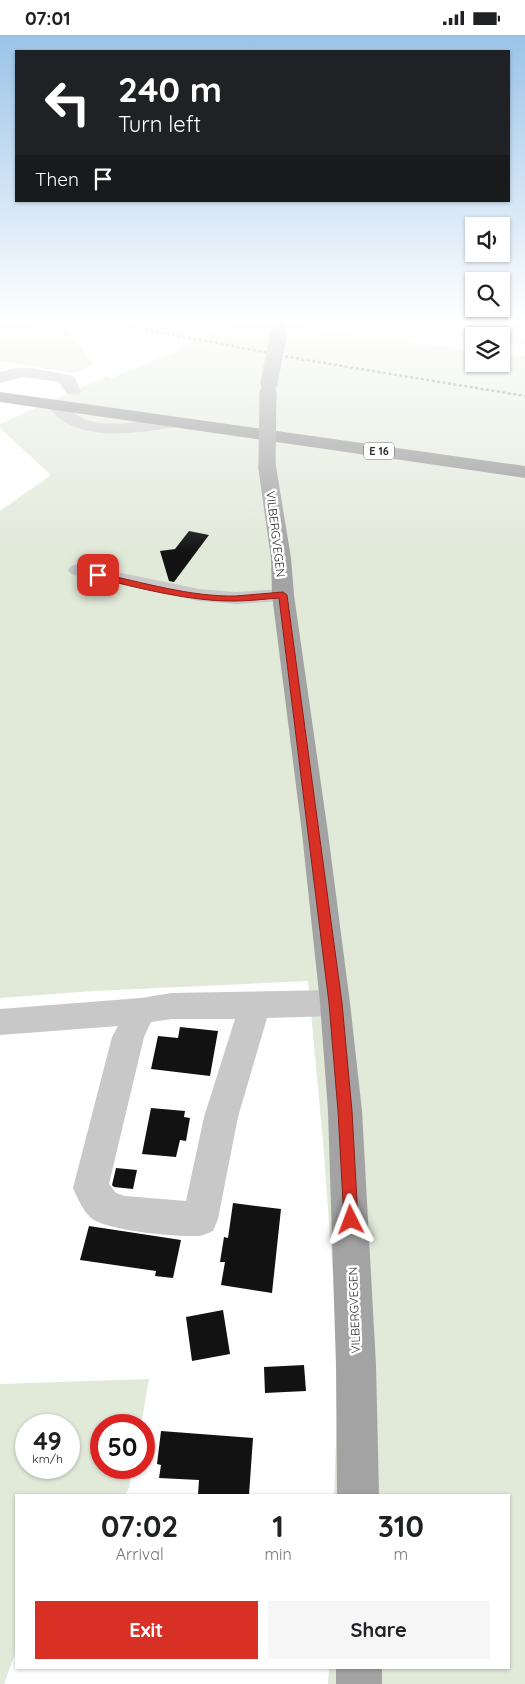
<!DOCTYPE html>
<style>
body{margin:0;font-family:Quicksand,sans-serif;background:#f6f6f6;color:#202124;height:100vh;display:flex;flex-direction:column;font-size:19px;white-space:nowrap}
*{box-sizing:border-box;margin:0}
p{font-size:16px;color:#757577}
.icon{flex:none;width:28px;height:28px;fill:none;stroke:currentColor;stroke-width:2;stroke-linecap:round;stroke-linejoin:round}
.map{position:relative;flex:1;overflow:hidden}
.details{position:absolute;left:15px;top:1459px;width:495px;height:175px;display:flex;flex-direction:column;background:#fff;border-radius:0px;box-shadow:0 1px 4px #0004}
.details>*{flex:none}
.hud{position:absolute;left:15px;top:15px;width:495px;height:152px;border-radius:0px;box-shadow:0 1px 4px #0004;background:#202124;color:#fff;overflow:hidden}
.controls{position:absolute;left:465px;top:182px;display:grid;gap:10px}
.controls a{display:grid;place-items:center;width:45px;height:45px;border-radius:0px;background:#fff;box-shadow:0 1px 4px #0004;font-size:25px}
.speed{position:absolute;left:15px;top:1379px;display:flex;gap:10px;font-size:25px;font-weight:700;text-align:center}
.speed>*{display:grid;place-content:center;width:65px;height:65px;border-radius:50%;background:#fff;box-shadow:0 1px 4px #0004;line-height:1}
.speed small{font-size:12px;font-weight:400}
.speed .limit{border:8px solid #d22;background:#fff;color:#111}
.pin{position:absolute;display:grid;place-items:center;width:42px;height:42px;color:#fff;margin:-21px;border-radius:10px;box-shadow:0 2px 8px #0006}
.me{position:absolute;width:55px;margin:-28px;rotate:357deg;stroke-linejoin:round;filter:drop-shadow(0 0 4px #0008)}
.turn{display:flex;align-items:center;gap:18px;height:105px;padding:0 20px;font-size:22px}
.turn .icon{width:65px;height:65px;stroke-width:2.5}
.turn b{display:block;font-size:35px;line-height:42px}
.then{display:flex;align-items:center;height:48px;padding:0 20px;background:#0003;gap:10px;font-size:19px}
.eta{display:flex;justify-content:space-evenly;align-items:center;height:85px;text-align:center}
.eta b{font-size:30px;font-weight:700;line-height:35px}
.primary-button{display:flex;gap:10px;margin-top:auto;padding:10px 20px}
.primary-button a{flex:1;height:58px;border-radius:0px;background:#d93025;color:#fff;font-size:20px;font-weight:700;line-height:58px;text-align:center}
.primary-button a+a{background:#f6f6f6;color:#202124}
.status{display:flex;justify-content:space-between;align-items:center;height:35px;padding:0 25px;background:#fff;direction:ltr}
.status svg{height:14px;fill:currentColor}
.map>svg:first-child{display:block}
</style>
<div class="status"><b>07:01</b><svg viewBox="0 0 49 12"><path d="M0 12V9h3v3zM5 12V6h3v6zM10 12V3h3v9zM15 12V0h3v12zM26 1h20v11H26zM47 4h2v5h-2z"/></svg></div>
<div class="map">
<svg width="525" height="1649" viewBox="0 0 525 1649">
<rect width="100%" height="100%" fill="#fff"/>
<!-- green -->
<path fill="#e1e9d9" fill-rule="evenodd" d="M0,287H34L65,294L94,329L74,338L0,326Z
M227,287H303L321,294L474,316V329H501V319L525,321V1649H328L329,1633L509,1632V1460H334L339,1324L323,1106L308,946L94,956L0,963V476L51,440L0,393V389L107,341L111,343L172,318Z
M339,287H440V291Z
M469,287H525V309L501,308V301H474V307H469Z
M149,1344L141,1390H101V1432L133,1433L129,1453L125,1460H16V1616L4,1649H0V1349ZM26,1390H69V1432H26Z"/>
<!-- building -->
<path fill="#121212" d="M189,496L209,500L174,547L169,546L160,516L175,514Z
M180,992L218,996L210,1041L151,1034L158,1001L178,1003Z
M151,1073L185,1076L184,1082L190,1083L186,1106L180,1105L176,1122L142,1119Z
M116,1133L137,1135L133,1154L114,1152L112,1150Z
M233,1168L281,1174L272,1258L221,1250L225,1227H220L224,1202L228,1203Z
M89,1191L181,1205L173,1243L155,1241L156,1236L80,1225Z
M223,1275L230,1319L192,1326L186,1282Z
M304,1330L306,1356L265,1358L264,1332Z
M161,1396L253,1403L249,1460H198L199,1445L159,1443L161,1430L157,1429Z"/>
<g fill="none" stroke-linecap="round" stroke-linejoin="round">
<!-- minor -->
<path fill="#c8c8c8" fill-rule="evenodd" d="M15,333H31L70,340L75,343L81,356L79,359H67L59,347L23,342L0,348V337Z
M55,365C66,368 73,379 84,384C108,394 150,385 176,382L182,383L185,387L182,391L176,392C135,398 74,410 47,370L49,366Z
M78,529L199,554L236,557L283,554L291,555L294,560L291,565L283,566L236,569L199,566L71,539L68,535L71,531Z
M335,955L346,959L350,968L346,977L335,981L267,983L238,1082L218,1184L213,1196C208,1198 203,1201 198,1201C176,1202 108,1196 91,1183C83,1176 77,1162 73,1153L112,1002L118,991L0,1000V974L141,963L172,958ZM172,984H235L204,1082L186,1166L125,1161L116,1158L109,1149L144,1002L151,987Z"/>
<!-- major -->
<path fill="#a3a3a3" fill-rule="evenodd" d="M267,426L273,427L276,431L291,523L294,560L328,798L350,968L362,1076L376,1330L379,1460H337L336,1330L328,1076L320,968L302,798L272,560L271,523L258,431L261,427Z
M336,1632H382V1649H336Z"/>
<!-- highway -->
<path fill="#929292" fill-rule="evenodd" d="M0,357L525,431V443L0,367Z"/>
<!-- rail -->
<path stroke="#808080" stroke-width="2.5" stroke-dasharray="3 2.5" stroke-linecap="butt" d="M107,287L300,324L525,361"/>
<!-- major-bridge -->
<path stroke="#a3a3a3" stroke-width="17" d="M269,348L279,297
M267,431L268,358"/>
</g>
<!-- sky -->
<linearGradient id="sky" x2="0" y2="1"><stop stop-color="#9ac3e8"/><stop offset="0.55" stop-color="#fff"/><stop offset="1" stop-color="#fff" stop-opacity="0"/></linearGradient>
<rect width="525" height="518" fill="url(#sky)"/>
<!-- route -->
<path fill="#d93025" stroke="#8d1f18" d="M98,538C142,547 190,562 236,561C252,560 267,558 283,557L287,560L342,968L352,1076L358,1185L356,1190L351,1192L346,1190L344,1185L338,1076L329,968L279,563C265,564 250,566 236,566C193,567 137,553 95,542V539Z"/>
<g text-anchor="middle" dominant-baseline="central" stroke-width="5" stroke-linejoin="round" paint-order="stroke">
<!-- shield labels -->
<rect fill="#fff" stroke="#6b6b6b" stroke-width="1" x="364" y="407.5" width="30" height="17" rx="4"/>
<g font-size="11" font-weight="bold" fill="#2b2b2b">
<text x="379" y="416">E 16</text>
</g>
<!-- street labels -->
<g font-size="12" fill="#2b2b2b" stroke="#fff">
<text transform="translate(276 499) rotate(83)">VILBERGVEGEN</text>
<text transform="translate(354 1275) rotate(-92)">VILBERGVEGEN</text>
</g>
</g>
</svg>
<div class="controls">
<a><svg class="icon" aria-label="sound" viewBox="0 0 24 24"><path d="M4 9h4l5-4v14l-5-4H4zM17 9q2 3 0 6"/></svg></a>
<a><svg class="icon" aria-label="search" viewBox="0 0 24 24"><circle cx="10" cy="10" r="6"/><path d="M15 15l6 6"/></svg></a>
<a><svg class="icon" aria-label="layers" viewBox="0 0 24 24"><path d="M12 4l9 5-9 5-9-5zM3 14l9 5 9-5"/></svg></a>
</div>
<div class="speed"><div>49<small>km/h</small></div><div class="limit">50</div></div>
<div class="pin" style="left:98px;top:540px;background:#d93025"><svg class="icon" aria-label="arrive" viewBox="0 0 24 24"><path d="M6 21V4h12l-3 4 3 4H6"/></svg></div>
<svg class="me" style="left:351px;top:1185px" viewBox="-20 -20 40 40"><path d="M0-17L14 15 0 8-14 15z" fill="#d93025" stroke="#fff" stroke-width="4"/></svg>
<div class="hud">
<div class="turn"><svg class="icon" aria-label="left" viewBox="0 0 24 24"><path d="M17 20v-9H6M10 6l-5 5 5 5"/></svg><div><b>240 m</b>Turn left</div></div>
<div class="then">Then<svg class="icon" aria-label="arrive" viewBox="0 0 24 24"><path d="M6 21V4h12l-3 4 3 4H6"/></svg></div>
</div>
<section class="details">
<div class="eta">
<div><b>07:02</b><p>Arrival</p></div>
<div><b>1</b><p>min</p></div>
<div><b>310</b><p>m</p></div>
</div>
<div class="primary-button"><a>Exit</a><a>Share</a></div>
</section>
</div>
